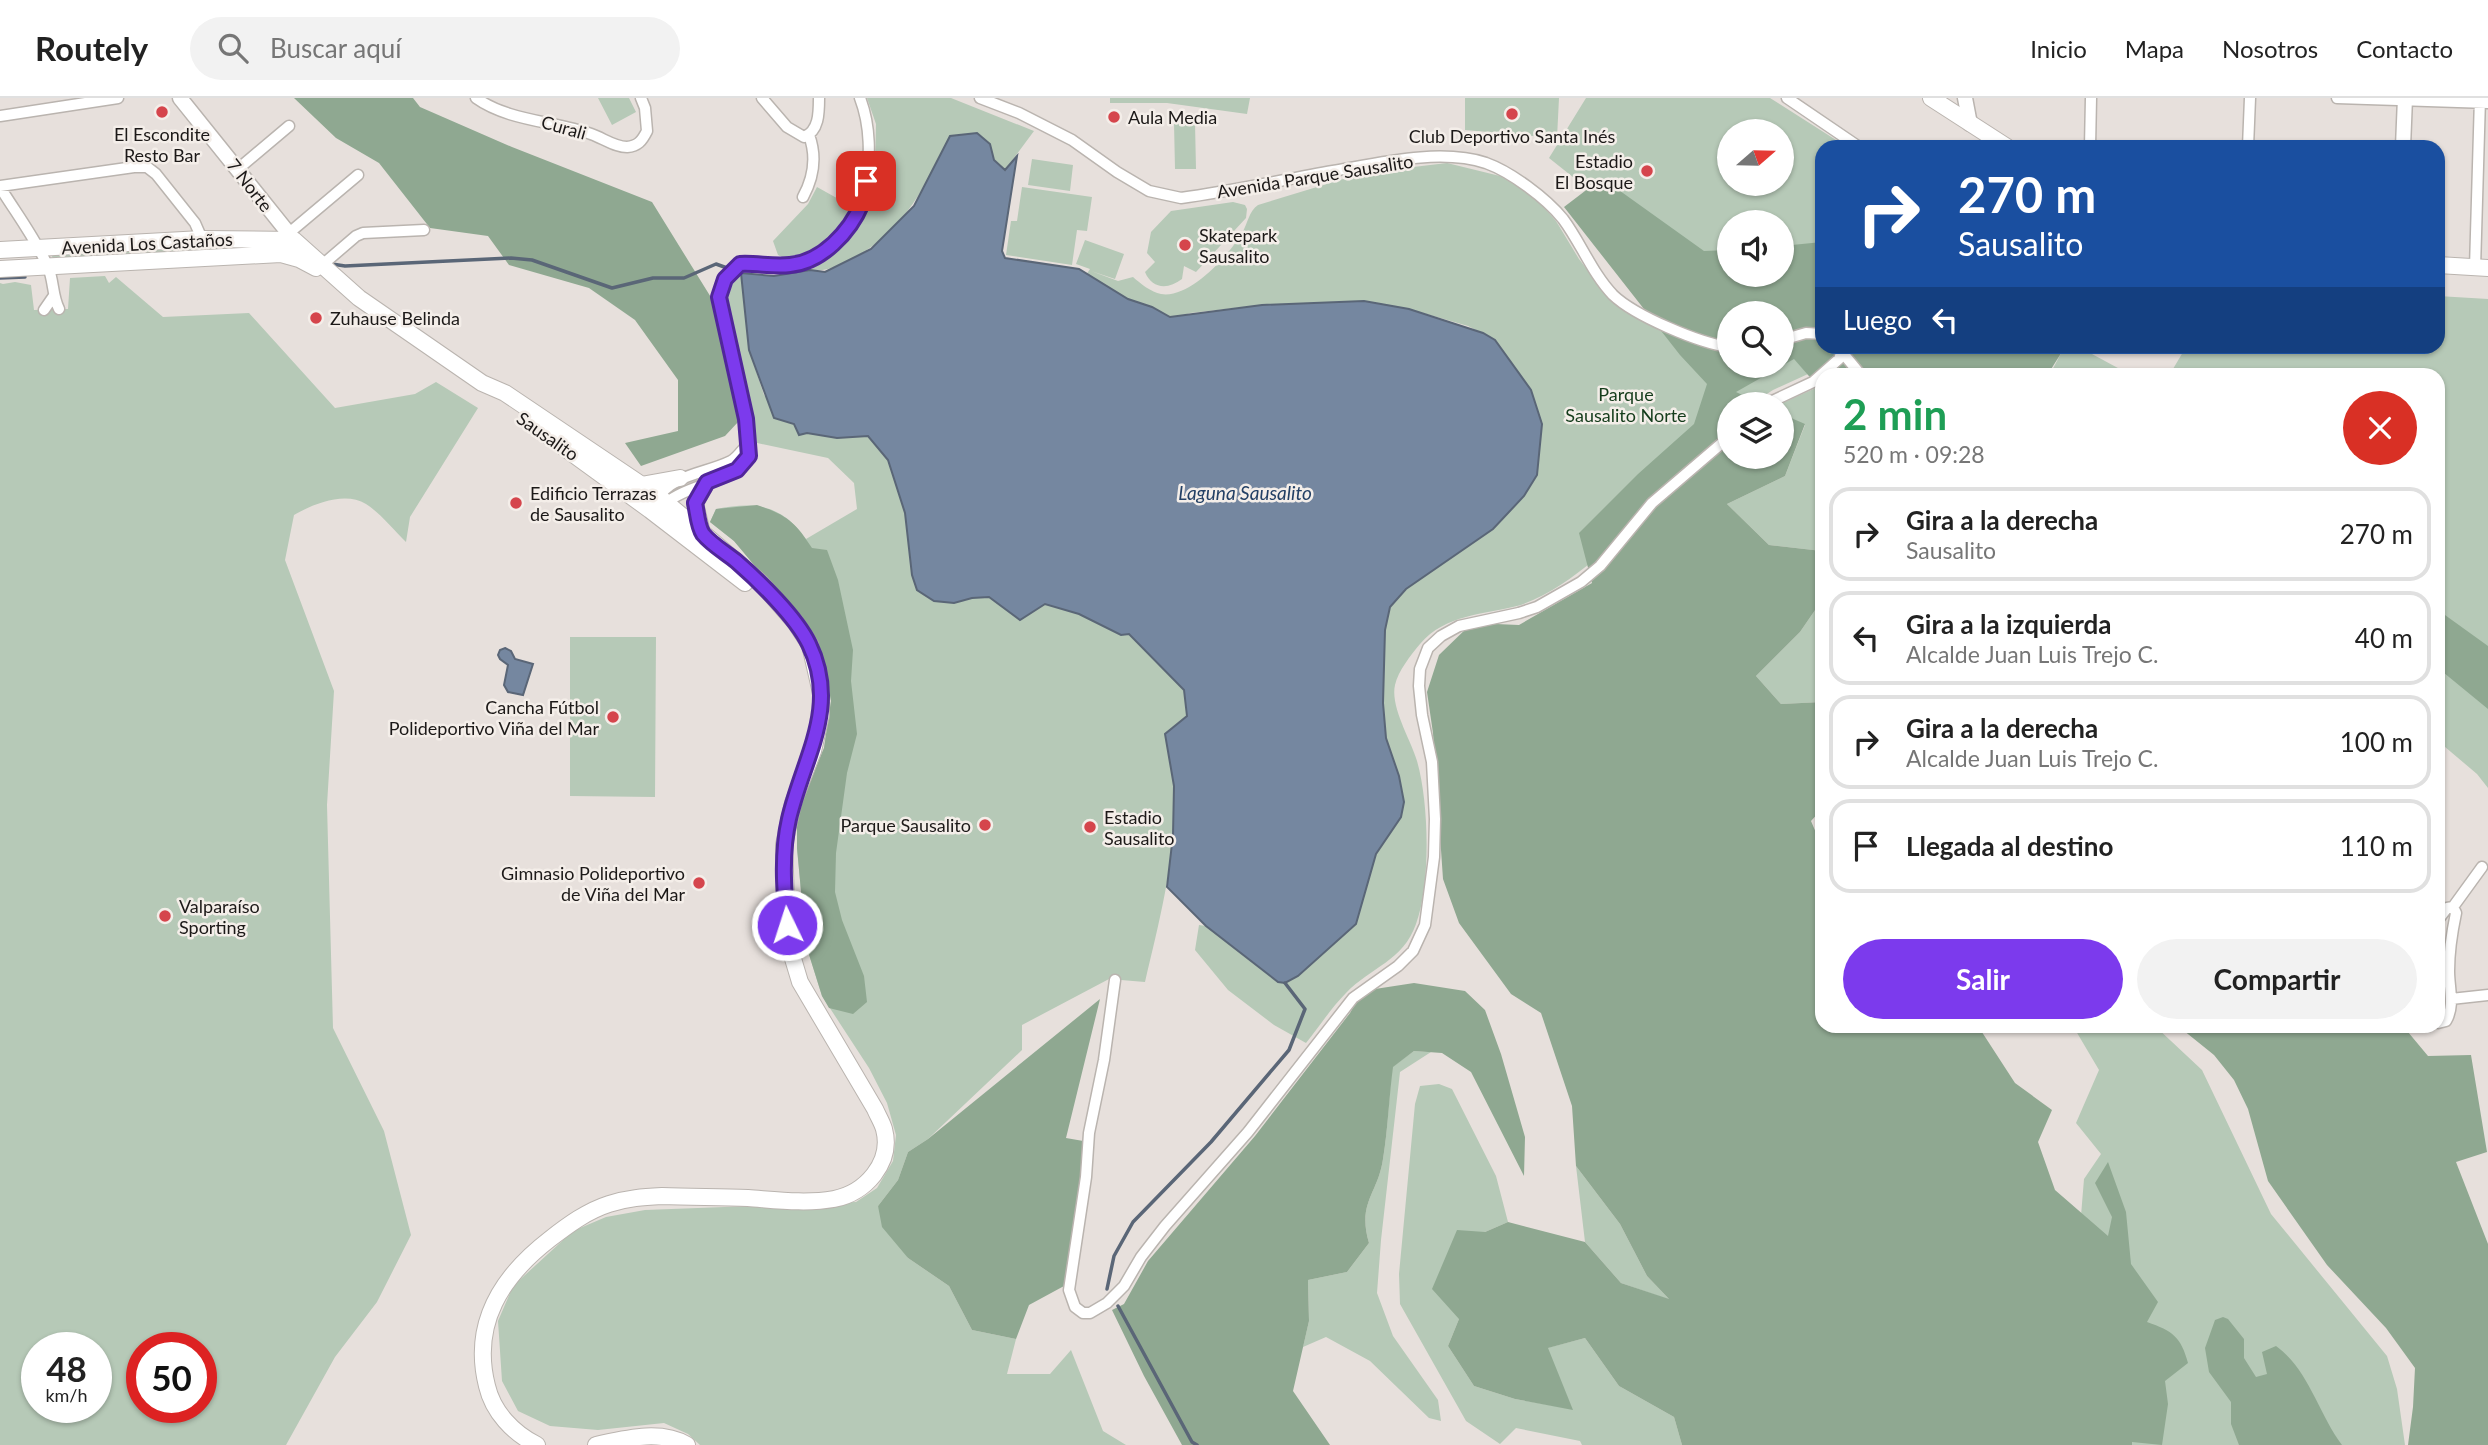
<!DOCTYPE html>
<html lang="es">
<meta charset="utf-8">
<style>
body{margin:0;font-family:Lato,sans-serif;background:#f2f2f2;color:#222;height:100vh;display:flex;flex-direction:column;font-size:26px;white-space:nowrap}
*{box-sizing:border-box;margin:0}
p{font-size:23px;color:#767676}
.icon{flex:none;width:38px;height:38px;fill:none;stroke:currentColor;stroke-width:2;stroke-linecap:round;stroke-linejoin:round}
.map{position:relative;flex:1;overflow:hidden}
.side{position:absolute;left:1815px;top:270px;width:630px;height:665px;display:flex;flex-direction:column;background:#fff;border-radius:21px;box-shadow:0 2px 5px #0004}
.side>*{flex:none}
.hud{position:absolute;left:1815px;top:42px;width:630px;height:214px;border-radius:21px;box-shadow:0 2px 5px #0004;background:#1a4fa0;color:#fff;overflow:hidden}
.needle{width:46px;rotate:70deg}
.buttons{position:absolute;left:1717px;top:21px;display:grid;gap:14px}
.buttons a{display:grid;place-items:center;width:77px;height:77px;border-radius:50%;background:#fff;box-shadow:0 2px 5px #0004;font-size:35px}
.speed{position:absolute;left:21px;top:1234px;display:flex;gap:14px;font-size:35px;font-weight:700;text-align:center}
.speed>*{display:grid;place-content:center;width:91px;height:91px;border-radius:50%;background:#fff;box-shadow:0 2px 5px #0004;line-height:1}
.speed small{font-size:18px;font-weight:400}
.speed .limit{border:10px solid #d22;background:#fff;color:#111}
.pin{position:absolute;display:grid;place-items:center;width:60px;height:60px;color:#fff;margin:-30px;border-radius:14px;box-shadow:0 4px 10px #0006}
.me{position:absolute;width:77px;margin:-38px;rotate:356deg;stroke-linejoin:round;filter:drop-shadow(0 0 5px #0008)}
.turn{display:flex;align-items:center;gap:24px;height:147px;padding:0 28px;font-size:32px}
.turn .icon{width:91px;height:91px;stroke-width:2.5}
.turn b{display:block;font-size:49px;line-height:60px}
.then{display:flex;align-items:center;height:66px;padding:0 28px;background:#0003;gap:14px;font-size:26px}
.round{display:grid;place-items:center;flex:none;width:74px;height:74px;border-radius:37px;background:#f2f2f2}
.overview{display:flex;align-items:center;justify-content:space-between;height:119px;padding:0 28px}
h1{font-size:42px;font-weight:700;line-height:52px;color:#1e9e55}
.primary-button{display:flex;gap:14px;margin-top:auto;padding:14px 28px}
.primary-button a{flex:1;height:80px;border-radius:42px;background:#7c3aed;color:#fff;font-size:28px;font-weight:700;line-height:80px;text-align:center}
.primary-button a+a{background:#f2f2f2;color:#222}
ul{padding:0;list-style:none}
li{display:flex;align-items:center;gap:21px;height:94px;margin:0 14px 10px;padding:0 14px;border:4px solid #e0e0e0;border-radius:21px}
li div{flex:1}
li b{display:block;font-size:26px}
li em{font-style:normal}
header{display:flex;align-items:center;gap:42px;box-sizing:border-box;height:98px;padding:0 35px;background:#fff;border-bottom:2px solid #e0e0e0}
header strong{font-size:33px}
nav{display:flex;gap:38px;margin-inline-start:auto;font-size:24px}
.search{width:490px;height:63px;background:#f2f2f2;display:flex;align-items:center;gap:18px;box-sizing:border-box;padding:0 24px;border-radius:38px;color:#767676;font-size:26px}
.map>svg:first-child{display:block}
</style>
<header>
<strong>Routely</strong>
<div class="search"><svg class="icon" aria-label="search" viewBox="0 0 24 24"><circle cx="10" cy="10" r="6"/><path d="M15 15l6 6"/></svg>Buscar aquí</div>
<nav><a>Inicio</a><a>Mapa</a><a>Nosotros</a><a>Contacto</a></nav>
</header>
<div class="map">
<svg width="2488" height="1347" viewBox="0 0 2488 1347">
<rect width="100%" height="100%" fill="#e7e0dc"/>
<!-- green -->
<path fill="#b6c9b7" fill-rule="evenodd" d="M598,0H629L636,14L612,27Z
M867,0H951L1034,33L1005,72L994,62L950,38C927,87 901,137 851,161C836,168 827,174 810,172L838,153L861,121L875,68L876,26Z
M1110,0H1250L1247,16L1167,5H1110Z
M1465,0H1559L1557,40L1465,32Z
M1586,0H1770L1847,49H1822V156L1782,159V124H1729V165L1638,131L1549,60ZM1729,33H1782V86H1729Z
M1174,25H1195L1196,71H1175Z
M1032,61L1073,67L1070,93L1028,87Z
M1447,65L1500,78L1533,97L1556,123L1579,161L1612,204L1729,268H1782V251L1822,248L1808,276L1773,292L1751,306H1729L1594,462C1571,481 1546,499 1517,508C1482,517 1446,516 1420,546C1411,557 1398,573 1395,587C1390,609 1411,642 1417,663C1429,704 1431,786 1416,826C1403,863 1371,869 1346,895C1331,910 1319,929 1306,945L1274,927L1228,892L1195,852L1199,827L1206,828L1278,884L1298,878L1356,826L1372,767L1376,756L1401,719L1404,704L1399,678L1386,640L1383,605L1385,532L1390,509L1406,491L1493,431L1524,398L1531,292L1495,242L1468,228L1409,211L1354,203L1262,207L1190,215L1176,220L1166,218L1152,209L1128,201L1086,177L1090,171L1076,166L1085,142L1124,156L1115,181L1091,173L1118,183L1133,179C1141,186 1151,194 1161,196C1190,201 1229,157 1242,135C1248,125 1249,113 1258,107L1363,75Z
M817,89L851,108C837,136 818,152 790,163L778,157L773,143L808,106Z
M1022,89L1092,99L1087,133L1077,132L1072,167L1006,157L1011,123H1017Z
M1233,104L1245,107L1247,111L1246,120L1196,174L1184,168L1182,181C1168,192 1152,191 1145,174L1155,164L1147,155L1151,134L1171,113Z
M272,146L271,151L53,161L51,155Z
M741,175L749,252L764,297L794,326L799,337L807,335L837,340L868,338L888,362L905,415L912,477L917,492L934,503L954,505L972,500L989,499L1020,522L1045,506L1079,516L1121,537L1129,536L1184,592L1187,618L1165,636C1168,654 1173,672 1174,690C1177,757 1160,820 1145,884L1109,881L1022,927V952L928,1041L908,1054L898,1082L878,1108L908,1160L949,1188L972,1232L1016,1241L1007,1276H1050L1071,1252L1103,1333L1126,1347H700L688,1336L664,1325L598,1332L550,1328L518,1313L502,1283L498,1223L513,1188L573,1133L606,1119L645,1112L856,1104L877,1090L893,1063L896,1037L887,1005L869,970L822,898L806,847L797,750V716L824,650L831,603L825,569L813,537L734,443L710,424L716,411C756,403 782,407 806,441L857,411L854,385L828,360L757,345L726,192Z
M105,178L109,185L116,179L163,219L249,215L335,310L415,296L436,284L478,310L410,419L406,444C394,432 380,415 366,406C345,393 313,406 294,417L285,462L334,593L327,707L333,930L384,1033L411,1137L377,1204L335,1259L286,1347H0V185L3,186L15,184L31,187L34,212L68,211L70,180ZM37,1250H96V1309H37ZM142,1250H201V1309H142Z
M2438,198L2488,201V690L2477,676L2438,643V276H2170L2186,249L2438,248Z
M2065,248L2079,249L2129,276H2050Z
M1818,289L1822,293V453L1769,447L1727,406L1785,378L1805,327L1782,316L1780,306Z
M1822,502V604L1781,606L1756,578L1800,534Z
M570,539H656L655,699L570,698Z
M2073,928H2155L2202,972L2271,1116L2387,1258L2397,1291L2405,1347H2116L2080,1130L2084,1081L2101,1056L2076,1025L2099,972Z
M1414,953L1431,954L1400,974L1381,1142L1377,1195L1393,1238L1438,1302L1441,1323L1429,1320L1370,1263L1326,1239L1303,1249L1309,1223L1308,1182L1347,1174L1369,1145C1357,1104 1378,1096 1383,1061C1388,1031 1389,999 1392,969Z
M1439,986L1452,991L1496,1078L1508,1124L1485,1134L1459,1221L1448,1248L1474,1288L1515,1301L1572,1311L1547,1250L1585,1240L1619,1288L1674,1319L1682,1347H1582L1580,1343L1516,1330L1500,1346L1466,1323L1400,1206L1399,1176L1415,1006L1420,988Z
M1576,1068L1620,1126L1647,1178L1670,1202L1621,1185L1585,1144Z"/>
<!-- forest -->
<path fill="#8fa891" fill-rule="evenodd" d="M294,0H413L420,9L512,49L652,104L712,201L739,323L725,338L641,368L625,345L678,333V282L635,222L589,190L509,167L488,138L430,130L379,65L336,40Z
M1602,80L1704,153L1729,152V177H1782V148L1822,144V248L2065,249L2048,276H1822V293L1794,261L1736,294L1761,306H1729V359H1782V316L1805,326L1785,378L1727,406L1769,447L1822,453V502L1800,534L1756,578L1781,606L1822,604V711L1811,723L1822,749V928H1978L2015,985L2052,1012L2038,1044L2055,1092L2108,1138L2112,1119L2095,1085L2108,1064L2126,1114L2131,1166L2158,1204L2147,1224C2173,1233 2181,1239 2188,1265L2165,1283L2168,1306L2162,1347L2132,1344V1347H1682L1674,1319L1619,1288L1585,1240L1548,1250L1573,1312L1515,1301L1474,1288L1448,1248L1459,1221L1432,1191L1457,1132L1485,1134L1508,1124L1585,1144L1621,1185L1669,1201L1647,1178L1620,1126L1576,1068L1572,1008L1541,915L1511,896L1459,825L1443,781L1433,635L1427,594L1439,557L1472,525L1519,527L1592,485L1579,435L1638,376L1694,326L1707,286L1680,257L1564,109ZM1729,215H1782V268H1729Z
M757,407C787,417 795,424 812,450L827,452L838,482L853,552L851,583L857,636L847,675L836,755L835,794L842,822L864,878L867,904L853,916L829,910L822,898L806,847L797,750V716L824,650L831,603L825,569L813,537L734,443L710,424L716,411Z
M2438,512L2488,548V611L2438,570Z
M1414,885L1465,893L1485,912L1501,956L1525,1039L1524,1078L1471,974L1442,955L1414,953L1393,969C1389,999 1388,1031 1383,1061C1378,1096 1357,1104 1369,1145L1347,1174L1308,1182L1309,1223L1293,1293L1330,1347H1182L1144,1278L1112,1212L1124,1206L1148,1163L1255,1038L1350,915L1362,893Z
M1100,901L1066,1040L1089,1044L1064,1188L1029,1207L1016,1241L972,1232L949,1188L908,1160L882,1129L878,1108L898,1082L908,1054L928,1041Z
M2178,928H2403L2428,958L2471,957L2487,1054L2456,1064L2488,1146V1347H2408L2413,1309L2415,1270L2386,1230L2327,1167L2268,1083L2248,1011L2234,982L2214,957Z
M2223,1219L2228,1221L2244,1241V1260L2256,1279L2267,1276L2262,1254L2276,1248C2309,1272 2318,1315 2342,1347H2239L2231,1326V1304L2209,1274L2205,1250L2215,1222Z"/>
<!-- water -->
<path fill="#7587a0" stroke="#5a6677" stroke-width="2" d="M977,35L990,46L994,62L1005,72L1017,58L1002,153L1005,160L1079,171L1128,201L1152,209L1170,219L1262,207L1364,203L1409,211L1483,235L1495,242L1531,292L1542,326L1537,377L1524,398L1493,431L1406,491L1390,509L1385,532L1383,605L1386,640L1399,678L1404,704L1401,719L1376,756L1356,826L1298,878L1285,885L1278,884L1206,828L1167,789L1173,737L1174,688L1165,636L1187,618L1184,592L1129,536L1121,537L1079,516L1045,506L1020,522L989,499L972,500L954,505L934,503L917,492L912,477L905,415L888,362L868,338L837,340L807,335L799,337L794,326L774,320L749,252L741,175L774,178L810,172L825,174L871,151L914,108L950,38Z
M505,550L511,553L515,561L533,566L523,597L508,594L504,587L508,567L500,561L498,557L500,552Z"/>
<g fill="none" stroke-linecap="round" stroke-linejoin="round">
<!-- stream -->
<path stroke="#5a6677" stroke-width="3.5" d="M332,166L345,168L511,160L532,162L612,190L653,180H684L716,166L741,175
M0,180L25,179
M1107,1191L1114,1158L1133,1124L1211,1044L1289,952L1305,911L1285,885
M1118,1208L1192,1344L1197,1347"/>
<defs>
<path id="minor" d="M476,0C508,23 554,23 591,36C603,40 614,49 627,49C638,48 642,43 647,33L645,10L641,0
M762,0L787,29L804,39C819,33 819,15 819,0
M980,0L1019,15L1072,42L1117,74L1149,93L1181,100C1232,93 1282,82 1333,73C1379,65 1441,50 1486,65C1511,74 1546,100 1563,121C1581,145 1592,175 1613,197C1635,218 1699,245 1729,249
M1787,0L1859,49
M2337,0L2488,5
M0,18L118,0
M2090,49L2091,0
M2248,49L2250,0
M238,71L289,28
M0,88L134,69H147L156,76L195,125L202,141
M0,89C16,115 36,141 48,169C54,183 52,197 59,211
M803,99C814,79 817,59 809,37
M289,135L358,77
M321,168L356,138L363,135L424,132
M2475,170L2480,0
M44,212L53,199
M1782,242L1806,235L1822,236
M1837,248L1860,276
M1766,306L1813,284L1839,261L1841,255
M656,402C674,375 705,376 731,363C737,360 742,352 747,347
M663,407C691,384 731,386 749,358L746,321L719,196L725,181L740,166C763,165 788,173 810,163C867,137 880,52 860,0
M2438,822L2447,810L2453,809L2482,769
M1115,882L1104,962L1089,1035L1086,1079L1069,1192L1075,1209L1083,1215H1090L1107,1205L1124,1188L1141,1159L1165,1128L1248,1034L1353,900L1398,868L1413,853L1425,827L1434,759L1435,721L1432,664L1422,617L1419,588L1420,571L1428,550L1441,538L1459,528L1519,515L1537,509L1581,484L1600,468L1652,405L1729,339
M2451,901L2488,897
M2438,925L2446,923C2455,908 2449,890 2449,873C2449,853 2452,834 2456,815L2453,809"/>
<path id="tertiary" d="M180,0L294,142L290,150
M1965,0L1970,26
M2403,49L2405,0"/>
<path id="secondary" d="M1931,0L2007,49
M0,152L202,141L294,142L359,200L482,285L505,295L658,398L705,437L760,484L795,524L810,547L821,595V617L813,653L793,705L784,747L787,827L791,854L800,884L875,1011C878,1018 882,1024 884,1031C893,1065 865,1095 834,1101C806,1106 776,1102 748,1100C719,1099 691,1099 662,1098C644,1099 627,1100 609,1106C587,1113 568,1127 550,1141C502,1178 471,1225 487,1288C493,1314 513,1335 537,1347
M2438,167L2488,170
M0,171L281,156L299,161L316,170
M544,335L650,412L745,485
M641,387L680,380
M702,435L695,405L707,384
M596,1347C624,1341 660,1331 687,1347"/>
</defs>
<!-- minor casing -->
<use href="#minor" stroke="#bab4af" stroke-width="13"/>
<!-- tertiary casing -->
<use href="#tertiary" stroke="#bab4af" stroke-width="17"/>
<!-- secondary casing -->
<use href="#secondary" stroke="#bab4af" stroke-width="18"/>
<!-- minor -->
<use href="#minor" stroke="#fff" stroke-width="10"/>
<!-- tertiary -->
<use href="#tertiary" stroke="#fff" stroke-width="14"/>
<!-- secondary -->
<use href="#secondary" stroke="#fff" stroke-width="16"/>
</g>
<g fill="none" stroke-linecap="round" stroke-linejoin="round">
<defs>
<path id="route" d="M787,827C784,791 781,756 789,721C803,660 840,610 809,546C796,519 759,483 736,463C726,455 711,446 703,436C698,429 697,414 695,405L707,384L737,372L749,358L746,321L719,199L725,181L740,166C757,165 773,169 790,167C822,164 850,134 862,105C864,98 865,90 866,83"/>
</defs>
<!-- route casing -->
<use href="#route" stroke="#51269a" stroke-width="18"/>
<!-- route -->
<use href="#route" stroke="#7c3aed" stroke-width="12"/>
</g>
<!-- markers -->
<g fill="#d5454c" stroke="#f4eee9" stroke-width="2.5">
<circle cx="162" cy="14" r="7"/>
<circle cx="1512" cy="16" r="7"/>
<circle cx="1114" cy="19" r="7"/>
<circle cx="1647" cy="73" r="7"/>
<circle cx="1185" cy="147" r="7"/>
<circle cx="316" cy="220" r="7"/>
<circle cx="516" cy="405" r="7"/>
<circle cx="613" cy="619" r="7"/>
<circle cx="985" cy="727" r="7"/>
<circle cx="1090" cy="729" r="7"/>
<circle cx="699" cy="785" r="7"/>
<circle cx="165" cy="818" r="7"/>
</g>
<g text-anchor="middle" dominant-baseline="central" stroke-width="5" stroke-linejoin="round" paint-order="stroke">
<!-- poi labels -->
<g font-size="18" fill="#1c1918" stroke="#f4eee9" text-anchor="start">
<text x="1128" y="19">Aula Media</text>
<text x="162" y="36" text-anchor="middle">El Escondite<tspan x="162" dy="21">Resto Bar</tspan></text>
<text x="1512" y="38" text-anchor="middle">Club Deportivo Santa Inés</text>
<text x="1633" y="63" text-anchor="end">Estadio<tspan x="1633" dy="21">El Bosque</tspan></text>
<text x="1199" y="137">Skatepark<tspan x="1199" dy="21">Sausalito</tspan></text>
<text x="330" y="220">Zuhause Belinda</text>
<text x="530" y="395">Edificio Terrazas<tspan x="530" dy="21">de Sausalito</tspan></text>
<text x="599" y="609" text-anchor="end">Cancha Fútbol<tspan x="599" dy="21">Polideportivo Viña del Mar</tspan></text>
<text x="1104" y="719">Estadio<tspan x="1104" dy="21">Sausalito</tspan></text>
<text x="971" y="727" text-anchor="end">Parque Sausalito</text>
<text x="685" y="775" text-anchor="end">Gimnasio Polideportivo<tspan x="685" dy="21">de Viña del Mar</tspan></text>
<text x="179" y="808">Valparaíso<tspan x="179" dy="21">Sporting</tspan></text>
</g>
<!-- street labels -->
<g font-size="18" fill="#1c1918" stroke="#f4eee9">
<text transform="translate(564 29) rotate(16)">Curali</text>
<text transform="translate(1315 78) rotate(-9)">Avenida Parque Sausalito</text>
<text transform="translate(250 87) rotate(52)">7 Norte</text>
<text transform="translate(147 145) rotate(-3)">Avenida Los Castaños</text>
<text transform="translate(548 338) rotate(35)">Sausalito</text>
</g>
<!-- park labels -->
<g font-size="18" fill="#143c1b" stroke="#f4eee9">
<text x="1626" y="296">Parque<tspan x="1626" dy="21">Sausalito Norte</tspan></text>
</g>
<!-- water labels -->
<g font-size="19" font-style="italic" fill="#234065" stroke="#f4eee9">
<text x="1245" y="394">Laguna Sausalito</text>
</g>
</g>
</svg>
<div class="buttons">
<a><svg class="needle" viewBox="-14 -14 28 28"><path d="M0-13l5 13h-10z" fill="#e53935"/><path d="M0 13l5-13h-10z" fill="#767676"/></svg></a>
<a><svg class="icon" aria-label="sound" viewBox="0 0 24 24"><path d="M4 9h4l5-4v14l-5-4H4zM17 9q2 3 0 6"/></svg></a>
<a><svg class="icon" aria-label="search" viewBox="0 0 24 24"><circle cx="10" cy="10" r="6"/><path d="M15 15l6 6"/></svg></a>
<a><svg class="icon" aria-label="layers" viewBox="0 0 24 24"><path d="M12 4l9 5-9 5-9-5zM3 14l9 5 9-5"/></svg></a>
</div>
<div class="speed"><div>48<small>km/h</small></div><div class="limit">50</div></div>
<div class="pin" style="left:866px;top:83px;background:#d93025"><svg class="icon" aria-label="arrive" viewBox="0 0 24 24"><path d="M6 21V4h12l-3 4 3 4H6"/></svg></div>
<svg class="me" style="left:787px;top:827px" viewBox="-20 -20 40 40"><circle r="17" fill="#7c3aed" stroke="#fff" stroke-width="3"/><path d="M0-11L8 9 0 5-8 9z" fill="#fff"/></svg>
<div class="hud">
<div class="turn"><svg class="icon" aria-label="right" viewBox="0 0 24 24"><path d="M7 20v-9h11M14 6l5 5-5 5"/></svg><div><b>270 m</b>Sausalito</div></div>
<div class="then">Luego<svg class="icon" aria-label="left" viewBox="0 0 24 24"><path d="M17 20v-9H6M10 6l-5 5 5 5"/></svg></div>
</div>
<section class="side">
<div class="overview"><div><h1>2 min</h1><p>520 m · 09:28</p></div><a class="round" style="background:#d93025;color:#fff"><svg class="icon" aria-label="close" viewBox="0 0 24 24"><path d="M6 6l12 12M18 6L6 18"/></svg></a></div>
<ul>
<li><svg class="icon" aria-label="right" viewBox="0 0 24 24"><path d="M7 20v-9h11M14 6l5 5-5 5"/></svg><div><b>Gira a la derecha</b><p>Sausalito</p></div><em>270 m</em></li>
<li><svg class="icon" aria-label="left" viewBox="0 0 24 24"><path d="M17 20v-9H6M10 6l-5 5 5 5"/></svg><div><b>Gira a la izquierda</b><p>Alcalde Juan Luis Trejo C.</p></div><em>40 m</em></li>
<li><svg class="icon" aria-label="right" viewBox="0 0 24 24"><path d="M7 20v-9h11M14 6l5 5-5 5"/></svg><div><b>Gira a la derecha</b><p>Alcalde Juan Luis Trejo C.</p></div><em>100 m</em></li>
<li><svg class="icon" aria-label="arrive" viewBox="0 0 24 24"><path d="M6 21V4h12l-3 4 3 4H6"/></svg><div><b>Llegada al destino</b></div><em>110 m</em></li>
</ul>
<div class="primary-button"><a>Salir</a><a>Compartir</a></div>
</section>
</div>
